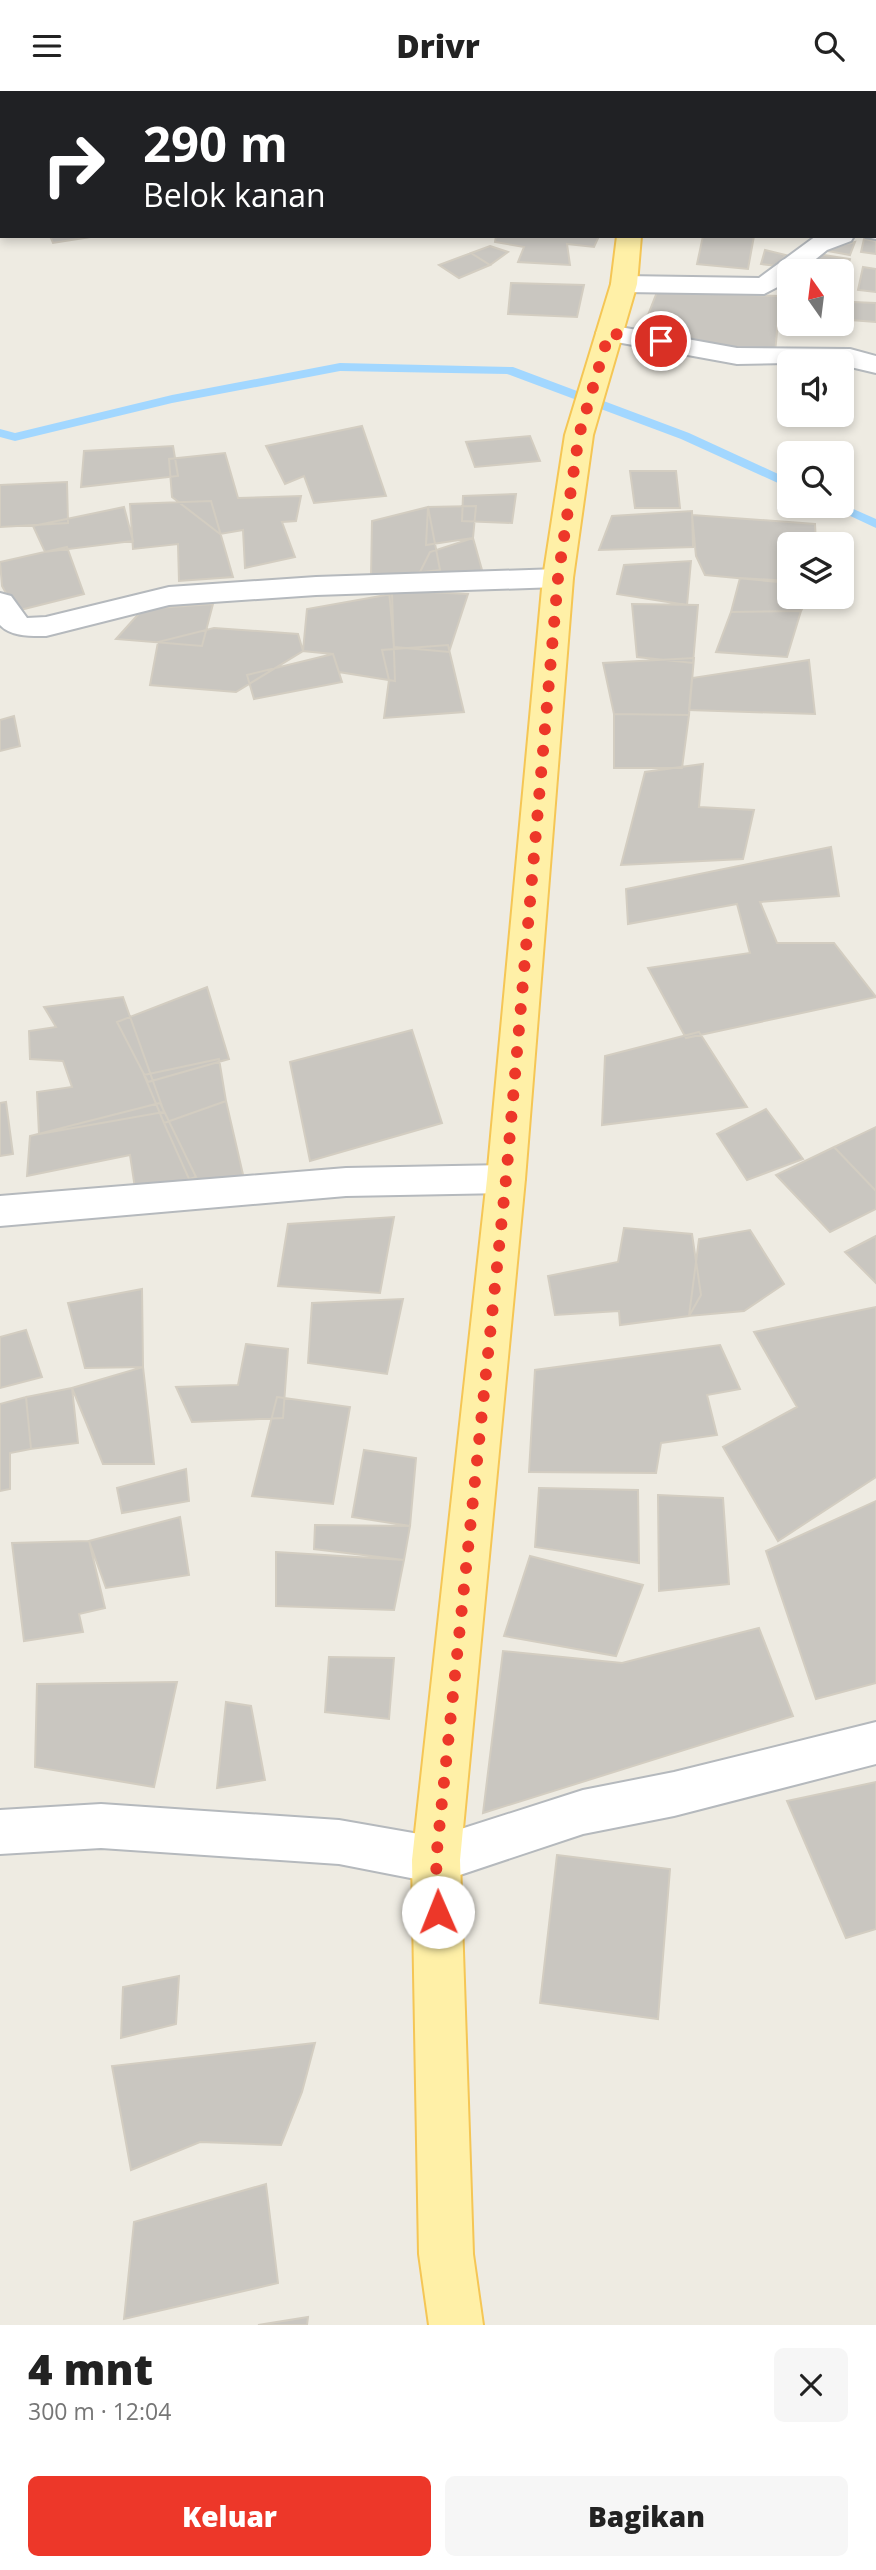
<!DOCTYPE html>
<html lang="id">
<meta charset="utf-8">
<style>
body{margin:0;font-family:"Open Sans",sans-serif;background:#f6f6f6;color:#222;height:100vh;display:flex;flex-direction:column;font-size:26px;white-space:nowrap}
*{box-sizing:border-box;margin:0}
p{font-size:23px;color:#767676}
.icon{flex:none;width:38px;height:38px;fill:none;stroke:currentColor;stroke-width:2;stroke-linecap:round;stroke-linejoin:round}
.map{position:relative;height:2234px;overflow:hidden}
.sheet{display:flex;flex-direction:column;background:#fff;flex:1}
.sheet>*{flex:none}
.banner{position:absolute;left:0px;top:0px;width:877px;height:147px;box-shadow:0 4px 10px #0003;background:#202124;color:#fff;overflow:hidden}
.needle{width:46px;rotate:346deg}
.buttons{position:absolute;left:777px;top:168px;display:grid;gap:14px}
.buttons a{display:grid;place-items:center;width:77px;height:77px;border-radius:10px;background:#fff;box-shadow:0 4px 10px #0003;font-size:35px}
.pin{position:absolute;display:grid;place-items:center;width:60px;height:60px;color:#fff;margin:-30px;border:4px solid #fff;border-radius:50%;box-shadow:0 2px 7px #0007}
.me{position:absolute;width:77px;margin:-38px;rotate:359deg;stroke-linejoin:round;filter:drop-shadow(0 0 5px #0008)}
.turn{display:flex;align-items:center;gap:24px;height:147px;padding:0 28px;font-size:32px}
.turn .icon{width:91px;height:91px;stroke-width:2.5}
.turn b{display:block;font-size:49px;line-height:60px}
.round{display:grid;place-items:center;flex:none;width:74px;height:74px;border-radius:10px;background:#f6f6f6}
.overview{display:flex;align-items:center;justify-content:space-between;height:119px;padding:0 28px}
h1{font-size:42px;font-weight:800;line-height:52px}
.button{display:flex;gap:14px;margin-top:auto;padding:14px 28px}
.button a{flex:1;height:80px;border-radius:10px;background:#ed3729;color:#fff;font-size:28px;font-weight:800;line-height:80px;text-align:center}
.button a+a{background:#f6f6f6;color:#222}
header{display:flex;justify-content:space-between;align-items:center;height:91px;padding:0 28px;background:#fff;font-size:32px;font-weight:800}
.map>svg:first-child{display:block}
</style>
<header><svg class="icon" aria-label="menu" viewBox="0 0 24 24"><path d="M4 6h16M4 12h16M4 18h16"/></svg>Drivr<svg class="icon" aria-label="search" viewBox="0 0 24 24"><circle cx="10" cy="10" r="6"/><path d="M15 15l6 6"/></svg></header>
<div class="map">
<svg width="876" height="2234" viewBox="0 0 876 2234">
<rect width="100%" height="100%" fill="#eeebe2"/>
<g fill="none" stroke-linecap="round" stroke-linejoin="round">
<!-- stream -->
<path fill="#a2d7ff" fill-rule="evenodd" d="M340,272L513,276L689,342L789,388V397L681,348L507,283L340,280L172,312L15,350L0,346V338L15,342L172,304Z
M842,413L876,428V437L829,415Z"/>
</g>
<!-- building -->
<path fill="#c9c6c0" stroke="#d3cdc1" stroke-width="2" d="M50,145H97L53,152Z
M496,145H599L594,156L567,153L570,174L518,171L524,156L495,151Z
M703,145H754L748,178L697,173Z
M864,148L876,150V163L861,161Z
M855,151L850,164L822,159Z
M490,155L508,161L490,174L471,162Z
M765,159L786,164L777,175L761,173Z
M471,162L490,174L459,187L439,174Z
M811,162L850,168L842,199V180H809Z
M863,176L876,178V201L858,199Z
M511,192L584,194L577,226L508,223Z
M657,201L780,205L775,263L641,242Z
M853,211L876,212V231L851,229Z
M362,335L386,405L314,412L304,385L285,393L266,355Z
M530,345L540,370L475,376L466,351Z
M173,355L178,385L81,396L84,360Z
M225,362L238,407L301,405L296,430L282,431L295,466L245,477L243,439L220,443L172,406L169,368Z
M630,380H676L680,417H635Z
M67,391L68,432L0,436V394Z
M516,403L512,432L462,430L463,405Z
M211,410L233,486L179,490L178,453L133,458L130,413Z
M476,415L473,447L426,454L428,416Z
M124,416L133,450L45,461L33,435Z
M428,416L440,479L371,487L372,430Z
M692,420L693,456L599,459L612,425Z
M692,424L815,433L816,453H789V492L705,484L696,465Z
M473,447L484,486L415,491L430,461Z
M67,456L84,503L16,520L2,495L0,471Z
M691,470L687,514L617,503L624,474Z
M740,487L789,490V506H808L801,520L731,521Z
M389,499L468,503L449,561L394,556Z
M392,503L395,590L339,581L333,563L303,560L307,518Z
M213,513L202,555L116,548L143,518Z
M632,513L698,514L693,572L637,566Z
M801,520L787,566L716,561L731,521Z
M214,537L298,543L303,560L236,601L150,594L158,551Z
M448,554L464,621L384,627L389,589L382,559Z
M333,563L342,591L254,608L247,584Z
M694,567L689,624L614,623L603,572Z
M809,569L815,623L689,619L692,587Z
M614,623L689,624L682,677H614Z
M14,625L20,655L0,660V629Z
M703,673L699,716L754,719L743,768L621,774L645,681Z
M831,756L839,805L760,811L777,852H834L876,906L686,947L648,877L750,862L737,813L628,833L626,798Z
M207,896L229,968L148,991L117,931Z
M123,906L164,1021L39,1043L37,1001L72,996L63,970L30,968L29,940L56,936L44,916Z
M412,939L442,1032L310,1070L290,971Z
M699,941L747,1016L602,1034L605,965Z
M219,968L226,1010L164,1032L144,984Z
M226,1010L245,1092L193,1097L164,1032Z
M6,1011L13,1063L0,1065V1012Z
M160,1012L196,1086L136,1104L130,1064L27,1085L30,1045Z
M766,1018L803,1068L747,1089L717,1043Z
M876,1036V1100L834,1056Z
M834,1056L876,1100V1118L830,1141L776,1084Z
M394,1126L380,1202L278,1195L288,1133Z
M624,1137L692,1143L701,1204L689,1225L620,1234L619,1220L555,1224L548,1185L618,1171Z
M750,1139L784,1193L744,1220L689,1225L699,1148Z
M876,1145V1192L845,1161Z
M142,1198L143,1276L85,1277L68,1212Z
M403,1208L387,1283L308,1272L312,1212Z
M876,1216V1386L778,1450L723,1356L797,1316L754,1241Z
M26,1239L42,1286L0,1297V1246Z
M246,1253L288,1258L283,1327L192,1331L176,1296L238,1294Z
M720,1254L740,1298L707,1304L717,1344L661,1352L656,1382L529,1381L535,1279Z
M143,1276L154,1373H103L72,1297Z
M72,1297L78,1352L31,1358L26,1306Z
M26,1306L31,1358L10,1362V1398L0,1400V1313Z
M277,1306L350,1316L333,1413L252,1405Z
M364,1359L416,1367L410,1435L352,1426Z
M186,1378L189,1410L122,1422L117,1397Z
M539,1397L638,1399L639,1472L535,1456Z
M658,1404L723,1407L729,1493L659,1500Z
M876,1410V1592L816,1608L766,1460Z
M180,1426L189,1484L106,1497L89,1450Z
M315,1434L410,1435L404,1469L314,1458Z
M89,1450L105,1517L79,1523L83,1541L24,1550L12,1452Z
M276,1461L404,1469L394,1519L276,1515Z
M530,1465L643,1494L616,1565L504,1545Z
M759,1537L793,1625L483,1722L503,1560L622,1572Z
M329,1566L394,1567L389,1628L325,1621Z
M177,1591L154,1696L35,1676L37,1593Z
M226,1611L251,1615L265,1689L217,1697Z
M876,1691V1838L846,1847L787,1710Z
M557,1764L670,1778L658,1928L540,1912Z
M179,1885L176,1933L121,1947L123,1896Z
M315,1952L302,2001L281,2054L200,2051L131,2079L112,1975Z
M266,2093L278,2192L124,2228L134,2131Z
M308,2226L307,2234H258Z"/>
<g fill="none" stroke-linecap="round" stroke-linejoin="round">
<defs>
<path id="minor" d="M876,134V148L866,146L875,145Z
M816,145H854L851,150L827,159L801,180H789V190L764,203L624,201L615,198L611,193L615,188L624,185L759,187Z
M609,234L737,257L850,258L876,265V282L842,274V271L737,273L600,248L596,242L600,236Z
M558,478L568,481L573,487L568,493L558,496L316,504L169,514L46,545C31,545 11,546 0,534V502L11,505L27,527L46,526L169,496L316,486Z
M506,1074L519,1078L525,1088L519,1098L506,1102L346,1105L0,1135V1105L346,1077Z
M876,1631V1673L674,1725L583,1743L436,1792L339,1773L101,1757L0,1763V1719L101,1713L339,1729L436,1746L583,1699L674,1681Z"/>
<path id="primary" d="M635,0H657V2H635Z
M617,145H641L637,193L593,344L573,487L525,1088L460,1769L473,2163L483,2234H429L419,2163L412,1769L487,1088L543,487L565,344L611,193Z"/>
</defs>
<!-- minor casing -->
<use href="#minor" stroke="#b5b9bd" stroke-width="4"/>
<!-- primary casing -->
<use href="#primary" stroke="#f5c655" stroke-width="4"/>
<!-- minor -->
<use href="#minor" fill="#fff" fill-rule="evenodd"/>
<!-- primary -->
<use href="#primary" fill="#fff0a7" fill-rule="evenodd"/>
</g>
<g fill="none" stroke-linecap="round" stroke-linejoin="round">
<!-- route -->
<path stroke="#ed3729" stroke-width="12" stroke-dasharray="0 21.6" d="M438,1821L436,1769L506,1088L558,487L579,344L609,242L661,250"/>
</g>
</svg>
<div class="buttons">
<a><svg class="needle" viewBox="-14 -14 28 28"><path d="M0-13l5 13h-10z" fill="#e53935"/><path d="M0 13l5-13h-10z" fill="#767676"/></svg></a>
<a><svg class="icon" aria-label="sound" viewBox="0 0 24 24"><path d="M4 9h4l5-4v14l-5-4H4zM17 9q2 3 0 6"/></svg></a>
<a><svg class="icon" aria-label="search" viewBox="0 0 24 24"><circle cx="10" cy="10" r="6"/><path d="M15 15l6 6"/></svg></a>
<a><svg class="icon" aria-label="layers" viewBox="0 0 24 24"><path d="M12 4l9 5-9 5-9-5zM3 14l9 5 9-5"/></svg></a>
</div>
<div class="pin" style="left:661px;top:250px;background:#d93025"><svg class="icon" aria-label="arrive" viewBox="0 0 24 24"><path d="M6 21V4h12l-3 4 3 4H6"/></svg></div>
<svg class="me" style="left:438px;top:1821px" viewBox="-20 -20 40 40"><circle r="19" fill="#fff"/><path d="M0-13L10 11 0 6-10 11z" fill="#ed3729"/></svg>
<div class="banner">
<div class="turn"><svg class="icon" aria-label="right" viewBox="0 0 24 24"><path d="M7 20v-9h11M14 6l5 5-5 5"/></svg><div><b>290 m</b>Belok kanan</div></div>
</div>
</div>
<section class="sheet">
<div class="overview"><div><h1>4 mnt</h1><p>300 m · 12:04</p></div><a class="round"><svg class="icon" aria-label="close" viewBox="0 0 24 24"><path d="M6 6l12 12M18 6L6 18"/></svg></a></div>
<div class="button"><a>Keluar</a><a>Bagikan</a></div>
</section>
